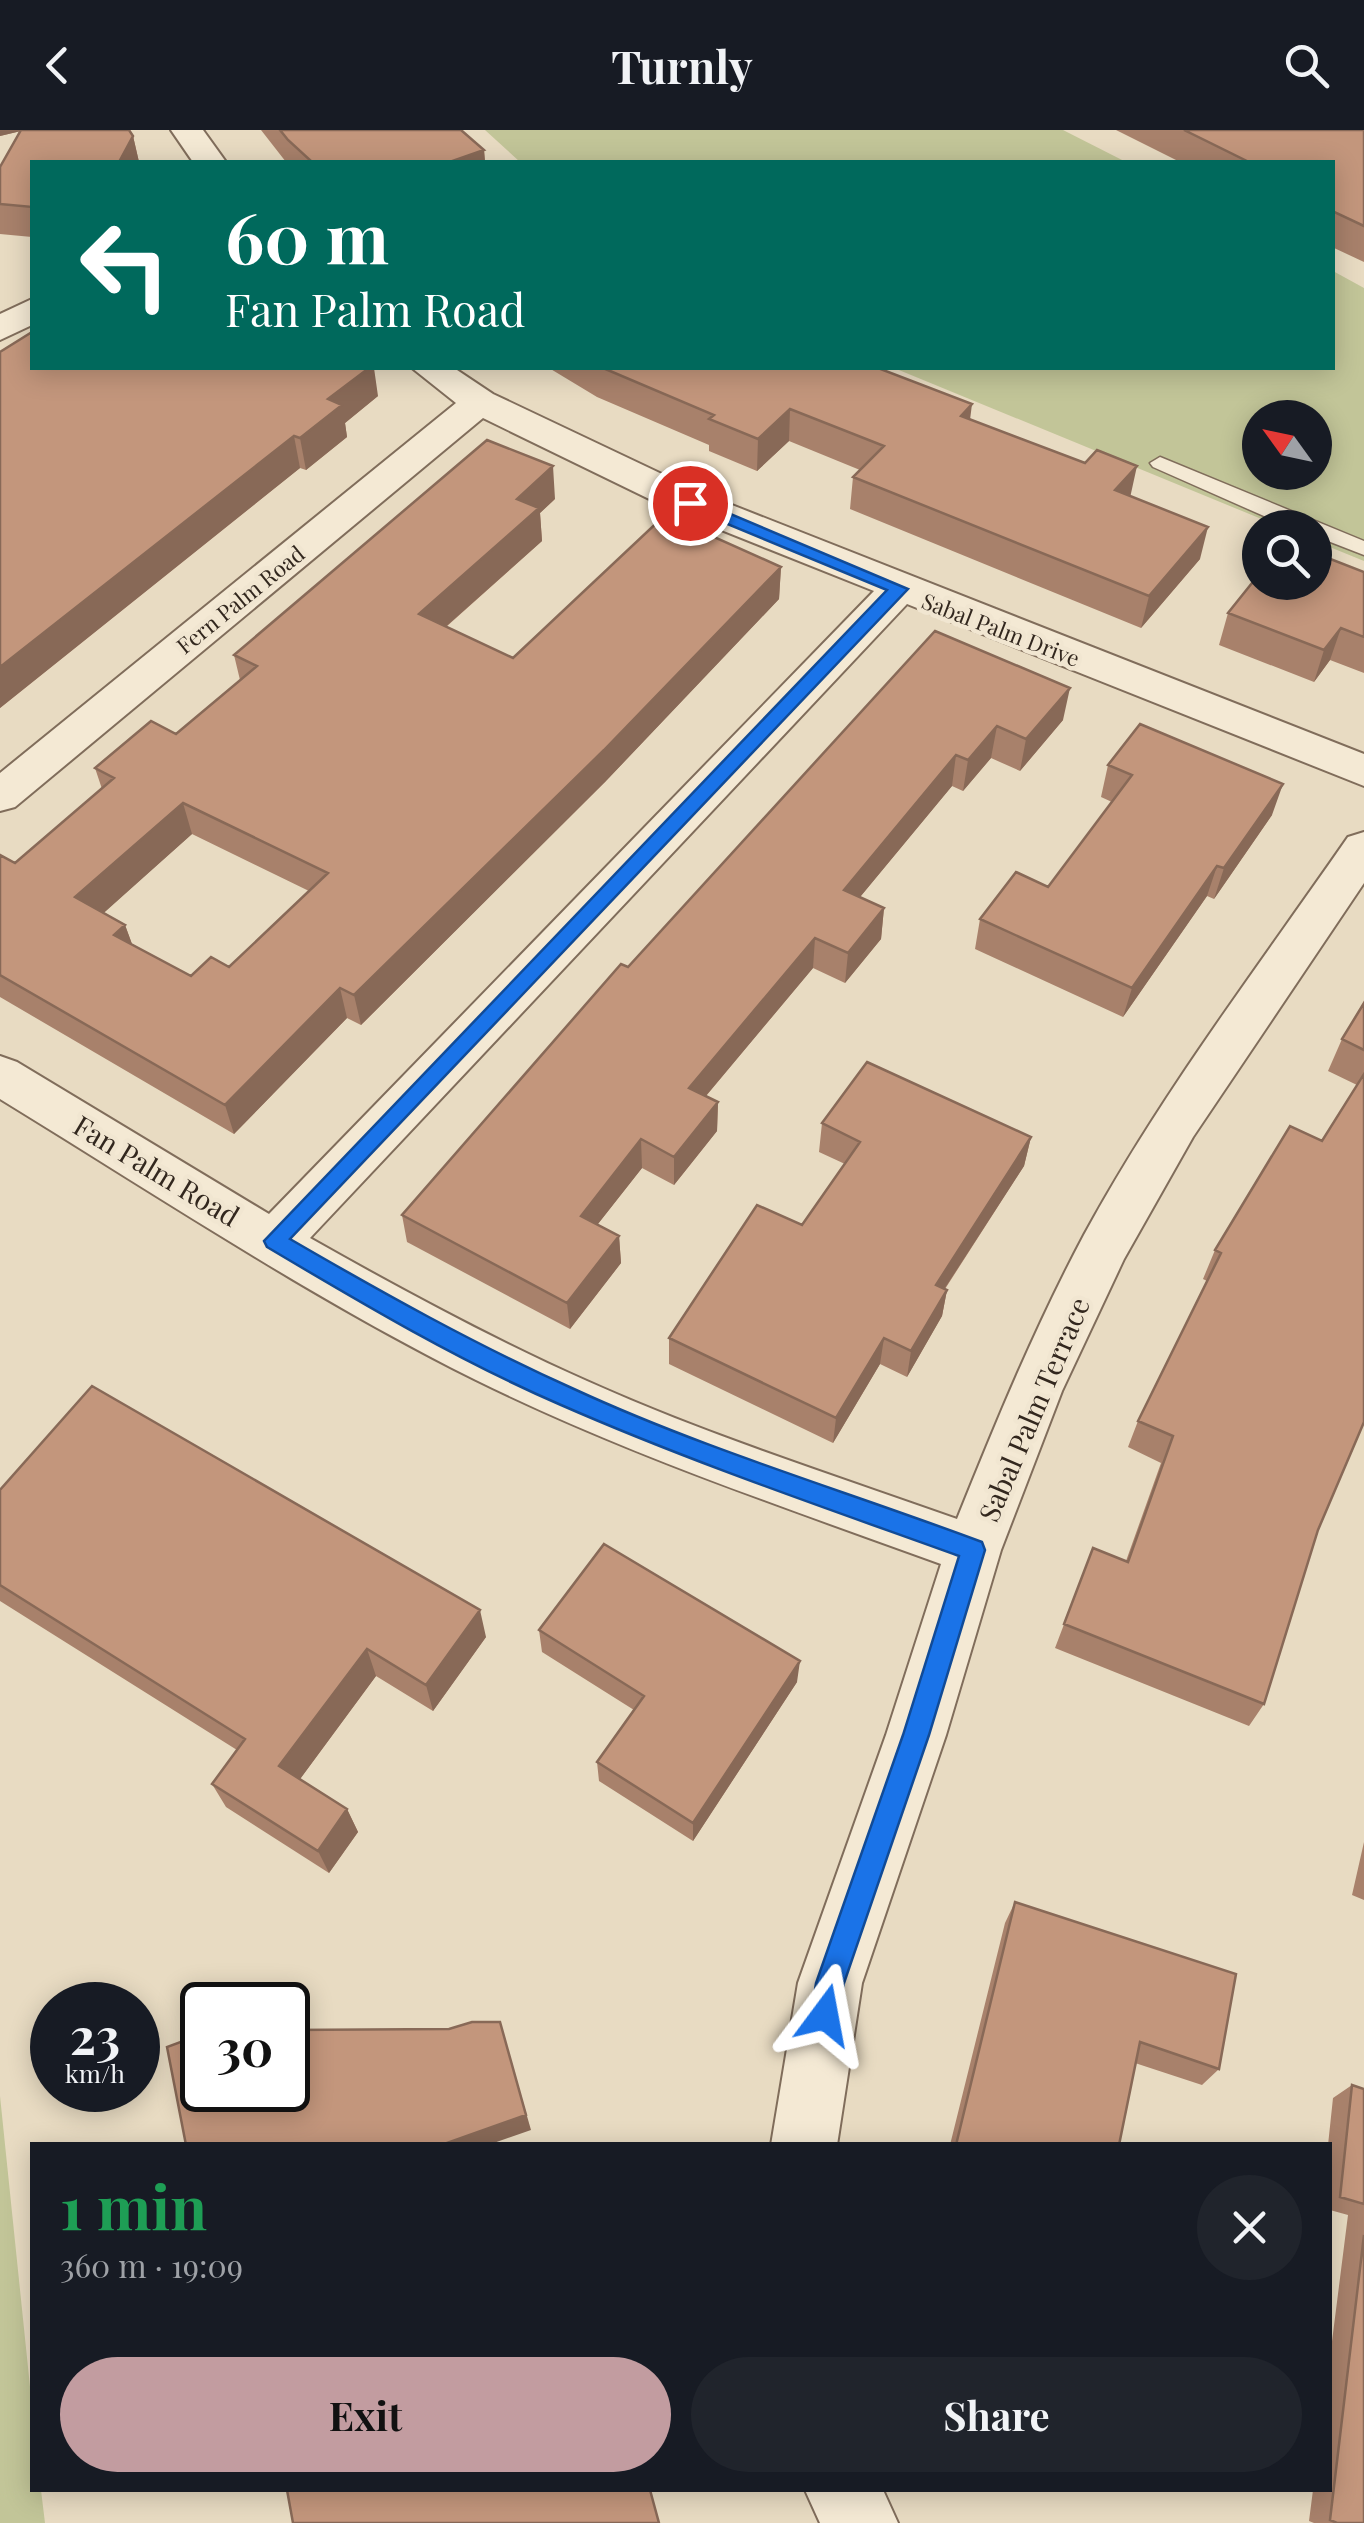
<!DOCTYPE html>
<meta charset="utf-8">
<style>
body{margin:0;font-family:"Playfair Display",serif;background:#20242c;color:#f1f3f6;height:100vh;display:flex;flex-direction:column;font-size:38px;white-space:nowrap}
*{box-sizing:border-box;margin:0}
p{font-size:32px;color:#9ea1a6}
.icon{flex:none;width:55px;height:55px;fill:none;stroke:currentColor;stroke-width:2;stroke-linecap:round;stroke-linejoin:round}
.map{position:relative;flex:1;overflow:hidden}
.details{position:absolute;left:30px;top:2012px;width:1302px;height:350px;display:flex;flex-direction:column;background:#171b24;border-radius:0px;box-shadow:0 5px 25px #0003}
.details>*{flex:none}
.hud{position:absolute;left:30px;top:30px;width:1305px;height:210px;border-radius:0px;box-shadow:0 5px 25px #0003;background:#00695c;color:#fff;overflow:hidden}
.needle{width:65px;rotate:303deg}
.tools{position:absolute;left:1242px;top:270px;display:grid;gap:20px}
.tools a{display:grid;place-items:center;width:90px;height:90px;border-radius:50%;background:#171b24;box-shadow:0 5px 25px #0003;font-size:50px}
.speed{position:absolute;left:30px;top:1852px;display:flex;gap:20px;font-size:50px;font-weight:700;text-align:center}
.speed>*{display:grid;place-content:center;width:130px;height:130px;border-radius:50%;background:#171b24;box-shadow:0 5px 25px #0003;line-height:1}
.speed small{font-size:25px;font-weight:400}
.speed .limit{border:5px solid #111;border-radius:15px;background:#fff;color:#111}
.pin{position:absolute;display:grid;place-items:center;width:85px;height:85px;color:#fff;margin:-42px;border:5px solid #fff;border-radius:50%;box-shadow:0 2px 10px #0007}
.me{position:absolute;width:110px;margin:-55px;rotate:13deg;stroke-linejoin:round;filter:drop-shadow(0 0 8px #0008)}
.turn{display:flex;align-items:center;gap:35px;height:210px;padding:0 30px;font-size:45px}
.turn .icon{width:130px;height:130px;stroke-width:2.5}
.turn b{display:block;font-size:70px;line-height:85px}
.round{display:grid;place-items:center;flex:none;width:105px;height:105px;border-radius:52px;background:#20242c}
.overview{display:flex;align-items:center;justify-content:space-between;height:170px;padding:0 30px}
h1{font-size:60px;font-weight:700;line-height:75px;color:#1e9e55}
.cta{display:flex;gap:20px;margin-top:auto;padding:20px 30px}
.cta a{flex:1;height:115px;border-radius:60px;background:#c29ca0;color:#111;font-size:40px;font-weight:700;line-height:115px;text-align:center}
.cta a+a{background:#20242c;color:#f1f3f6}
header{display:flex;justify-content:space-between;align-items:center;height:130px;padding:0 30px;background:#171b24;font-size:45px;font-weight:700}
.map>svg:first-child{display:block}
</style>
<header><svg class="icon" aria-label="back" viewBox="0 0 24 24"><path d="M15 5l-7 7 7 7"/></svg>Turnly<svg class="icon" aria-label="search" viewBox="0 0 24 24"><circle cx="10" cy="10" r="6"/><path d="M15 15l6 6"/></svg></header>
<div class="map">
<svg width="1364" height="2393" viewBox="0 0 1364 2393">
<rect width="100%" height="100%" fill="#e8dbc2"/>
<!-- green -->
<path fill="#c2c598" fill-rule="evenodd" d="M485,0H1063L1126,32H520Z
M1333,141L1364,158V431L1315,411V398L1281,397L894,238H1332ZM1260,288H1315V342H1260Z
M0,1966L32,2276V2360H41L45,2393H0Z"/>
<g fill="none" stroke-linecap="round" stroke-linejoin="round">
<defs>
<path id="service" d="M1160,327L1364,411V425L1315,406V398H1291L1153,337L1150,333Z"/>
<path id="minor" d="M171,0H203L226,32H193Z
M32,169V195L0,210V184Z
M412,238H454L493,264L704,364L1364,624V656L907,474L310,1108C400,1159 492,1209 587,1251C707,1305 833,1345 957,1389C996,1292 1035,1197 1084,1105C1160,965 1258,837 1348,707L1364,702V753L1193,1007L1124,1129L1062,1261L1001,1420L946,1605L862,1853L837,2015H771L798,1853L886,1605L941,1434C784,1377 626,1324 476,1250C311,1168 157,1065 0,969V926L17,932L269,1084L874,461L676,382L483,288L15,677L0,681V643L456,273Z
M805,2360H883L898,2393H820Z"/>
</defs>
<!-- service casing -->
<use href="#service" stroke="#806d5b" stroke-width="3"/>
<!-- minor casing -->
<use href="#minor" stroke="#806d5b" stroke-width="4"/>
<!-- service -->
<use href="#service" fill="#f4e9d4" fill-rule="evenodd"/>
<!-- minor -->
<use href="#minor" fill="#f4e9d4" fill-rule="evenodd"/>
</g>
<!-- wall -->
<path fill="#a8816b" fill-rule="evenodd" d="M0,0L133,6L139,32H32V107L0,104V37L21,1L0,6Z
M261,0H461L484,20L485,32H286Z
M1116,0H1364V132L1332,117V32H1180Z
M0,222L378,266L345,293L347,307L306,340L300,338L0,578Z
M549,238H878L970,289L1130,366L1200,429L1141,498L850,379L853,347L860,340L789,311L757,341L709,321V315L597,267Z
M555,369L540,383L542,411L446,497L513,528L781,437L779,469L605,652L361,895L347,888L234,1004L0,867V725L15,733L102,659L95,638L176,604L240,550L234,525ZM192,704L309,761L229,837L191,846L132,814L125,795L103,783Z
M1364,442V543L1330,530L1314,552L1219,515L1228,483Z
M935,501L1063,590L1020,641L991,628L963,661L952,656L860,767L884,778L881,809L845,853L813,838L706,966L718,972L717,1001L674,1055L642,1038L597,1095L619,1106L621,1133L570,1199L407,1112L402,1085Z
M1108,635L1272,685L1214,769L1207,766L1123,887L975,819L980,789L1048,757L1112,672L1101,667Z
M1364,873V1292L1318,1400L1264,1574L1249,1596L1055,1518L1093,1418L1126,1431L1161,1333L1128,1317L1138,1291L1207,1151L1203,1149L1215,1120L1322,1011L1357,955L1328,941L1342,909Z
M822,993L1031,1007L1024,1036L945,1159L947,1160L942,1186L907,1247L880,1234L833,1313L669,1234V1208L802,1095L845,1034L819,1022Z
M0,1360L486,1507L433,1581L376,1546L300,1649L347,1679L358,1702L329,1743L226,1677L212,1654L237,1620L0,1471Z
M539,1500L797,1552L693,1711L599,1651L597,1632L634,1580L542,1522Z
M1364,1712V1770L1352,1765Z
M1015,1772L1219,1939L1202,1955L1135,1933L1119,2015H950L1005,1793Z
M1352,1955L1364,1959V2393H1314L1309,2391L1313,2360H1330V2227L1348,2085L1330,2080V2015H1328L1333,1968Z"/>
<!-- shaded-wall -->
<path fill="#886957" d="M0,0H25L0,6Z
M133,6L139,32H119Z
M484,20L485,32H456L455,30Z
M369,238H374L378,266L345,293L347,307L306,340L300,308L328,269Z
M972,274L968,306L961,286Z
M790,279L789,311L757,341L758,309Z
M294,306L300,338L0,578V537Z
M553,336L555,369L540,383L542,411L424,516L419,484L517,369Z
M1137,336L1130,368L1115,360Z
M1208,397L1200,429L1141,498L1149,466Z
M781,437L779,469L605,652L361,895L354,865Z
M1341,498L1330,530L1314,552L1324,520Z
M1070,558L1063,590L1020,641L1026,609Z
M997,596L991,628L963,661L968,630Z
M956,625L952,656L841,790L844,760Z
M1283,654L1272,685L1214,769L1224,738Z
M183,673L192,704L87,798L75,767Z
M1217,736L1207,766L1123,887L1132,858Z
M884,778L881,809L845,853L848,823Z
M125,795L136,825L114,805Z
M815,808L813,838L689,986V958Z
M340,858L347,888L234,1004L225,975Z
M718,972L717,1001L674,1055V1027Z
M1031,1007L1024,1036L930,1181L936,1155Z
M641,1009L642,1038L583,1113L581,1086Z
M619,1106L621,1133L570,1199L567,1173Z
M947,1160L942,1186L907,1247L911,1221Z
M884,1208L880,1234L833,1313L836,1288Z
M480,1480L486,1507L433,1581L426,1555Z
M367,1519L376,1546L292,1660L279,1636Z
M800,1531L797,1552L693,1711V1693Z
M347,1679L358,1702L329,1743L318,1721Z
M500,1892L531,2000L488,2015H448L447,2013Z"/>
<!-- building -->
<path fill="#c3967c" stroke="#886957" stroke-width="2.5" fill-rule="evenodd" d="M21,0H129L133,6L119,32H32V77L0,74V37Z
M280,0H461L484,20L455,30L460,32H312L288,10Z
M1184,0H1364V96L1332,81V32H1249Z
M32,202V238H369L328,269L342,275L300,308L294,306L0,537V222Z
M603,238H878L972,274L961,286L1085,333L1097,320L1137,336L1115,360L1208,397L1149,466L853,347L884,316L790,279L758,309L709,289L714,285Z
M487,310L553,336L517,369L539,378L419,484L513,528L665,385L781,437L604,620L354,865L340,858L225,975L0,845V725L15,733L114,648L95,638L151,591L176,604L257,536L234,525ZM183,673L328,743L229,837L211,827L191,846L114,805L125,795L75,767Z
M1315,423L1364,442V507L1341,498L1324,520L1228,483L1260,443V452H1315Z
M935,501L1070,558L1026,609L997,596L968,630L956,625L844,760L884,778L848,823L815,808L689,958L718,972L674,1027L641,1009L581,1086L619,1106L567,1173L402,1085L621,834L628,837Z
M1140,594L1283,654L1224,738L1217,736L1132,858L980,789L1016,742L1048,757L1132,645L1108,635Z
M1364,873V920L1342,909Z
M867,932L1031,1007L936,1155L947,1160L911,1221L884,1208L836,1288L669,1208L757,1075L802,1095L860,1012L822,993Z
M1364,944V1292L1318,1400L1264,1574L1064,1494L1093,1418L1128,1432L1173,1306L1138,1291L1221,1123L1215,1120L1290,996L1322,1011Z
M92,1256L480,1480L426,1555L367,1519L279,1636L347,1679L318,1721L212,1654L245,1609L0,1455V1360Z
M604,1414L800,1531L693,1693L597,1632L644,1566L539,1500Z
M1015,1772L1236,1844L1219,1939L1140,1912L1119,2015H956Z
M472,1892H500L526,1985L447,2013L448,2015H186L167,1917L202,1904V1960H288V1900L449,1899Z
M1352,1955L1364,1959V2074L1340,2067Z
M1364,2105V2393H1337L1330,2390Z
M287,2360H650L659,2393H293Z"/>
<!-- route -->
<path fill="#1a73e8" stroke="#114b97" stroke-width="2.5" d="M684,369H695L908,459L290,1109C383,1163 476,1215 574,1259C706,1320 846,1361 982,1412L985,1420L929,1605L844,1853L835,1895L825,1899L815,1895L811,1885L816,1853L903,1605L959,1426C826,1378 691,1332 561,1275C459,1231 363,1174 267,1117L264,1111L887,460L684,376Z"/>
<g text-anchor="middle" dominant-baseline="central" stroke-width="9" stroke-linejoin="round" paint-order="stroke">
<!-- far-street labels -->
<g font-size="22" fill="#32271e" stroke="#f1e6d1">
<text transform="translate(240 469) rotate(-39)">Fern Palm Road</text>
<text transform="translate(1001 499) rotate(21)">Sabal Palm Drive</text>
</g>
<!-- street labels -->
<g font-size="28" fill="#32271e" stroke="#f1e6d1">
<text transform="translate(157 1040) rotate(31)">Fan Palm Road</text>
<text transform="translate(1033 1279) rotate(-67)">Sabal Palm Terrace</text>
</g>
</g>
</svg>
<div class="tools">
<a><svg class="needle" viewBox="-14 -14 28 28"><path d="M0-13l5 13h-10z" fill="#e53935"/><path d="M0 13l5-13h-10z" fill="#9ea1a6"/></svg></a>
<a><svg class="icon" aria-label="search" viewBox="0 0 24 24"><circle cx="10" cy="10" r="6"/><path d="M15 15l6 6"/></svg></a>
</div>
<div class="speed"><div>23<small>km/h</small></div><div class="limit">30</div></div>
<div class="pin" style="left:690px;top:373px;background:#d93025"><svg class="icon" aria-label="arrive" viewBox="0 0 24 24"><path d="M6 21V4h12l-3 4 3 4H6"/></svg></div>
<svg class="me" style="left:825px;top:1885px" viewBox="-20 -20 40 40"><path d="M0-17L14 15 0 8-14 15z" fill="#1a73e8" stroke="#fff" stroke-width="4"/></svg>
<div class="hud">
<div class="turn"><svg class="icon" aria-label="left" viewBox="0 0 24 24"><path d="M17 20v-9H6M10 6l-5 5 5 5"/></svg><div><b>60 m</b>Fan Palm Road</div></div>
</div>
<section class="details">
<div class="overview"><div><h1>1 min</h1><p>360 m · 19:09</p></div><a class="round"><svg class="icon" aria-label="close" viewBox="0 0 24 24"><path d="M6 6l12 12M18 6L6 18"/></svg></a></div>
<div class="cta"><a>Exit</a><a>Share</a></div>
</section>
</div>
